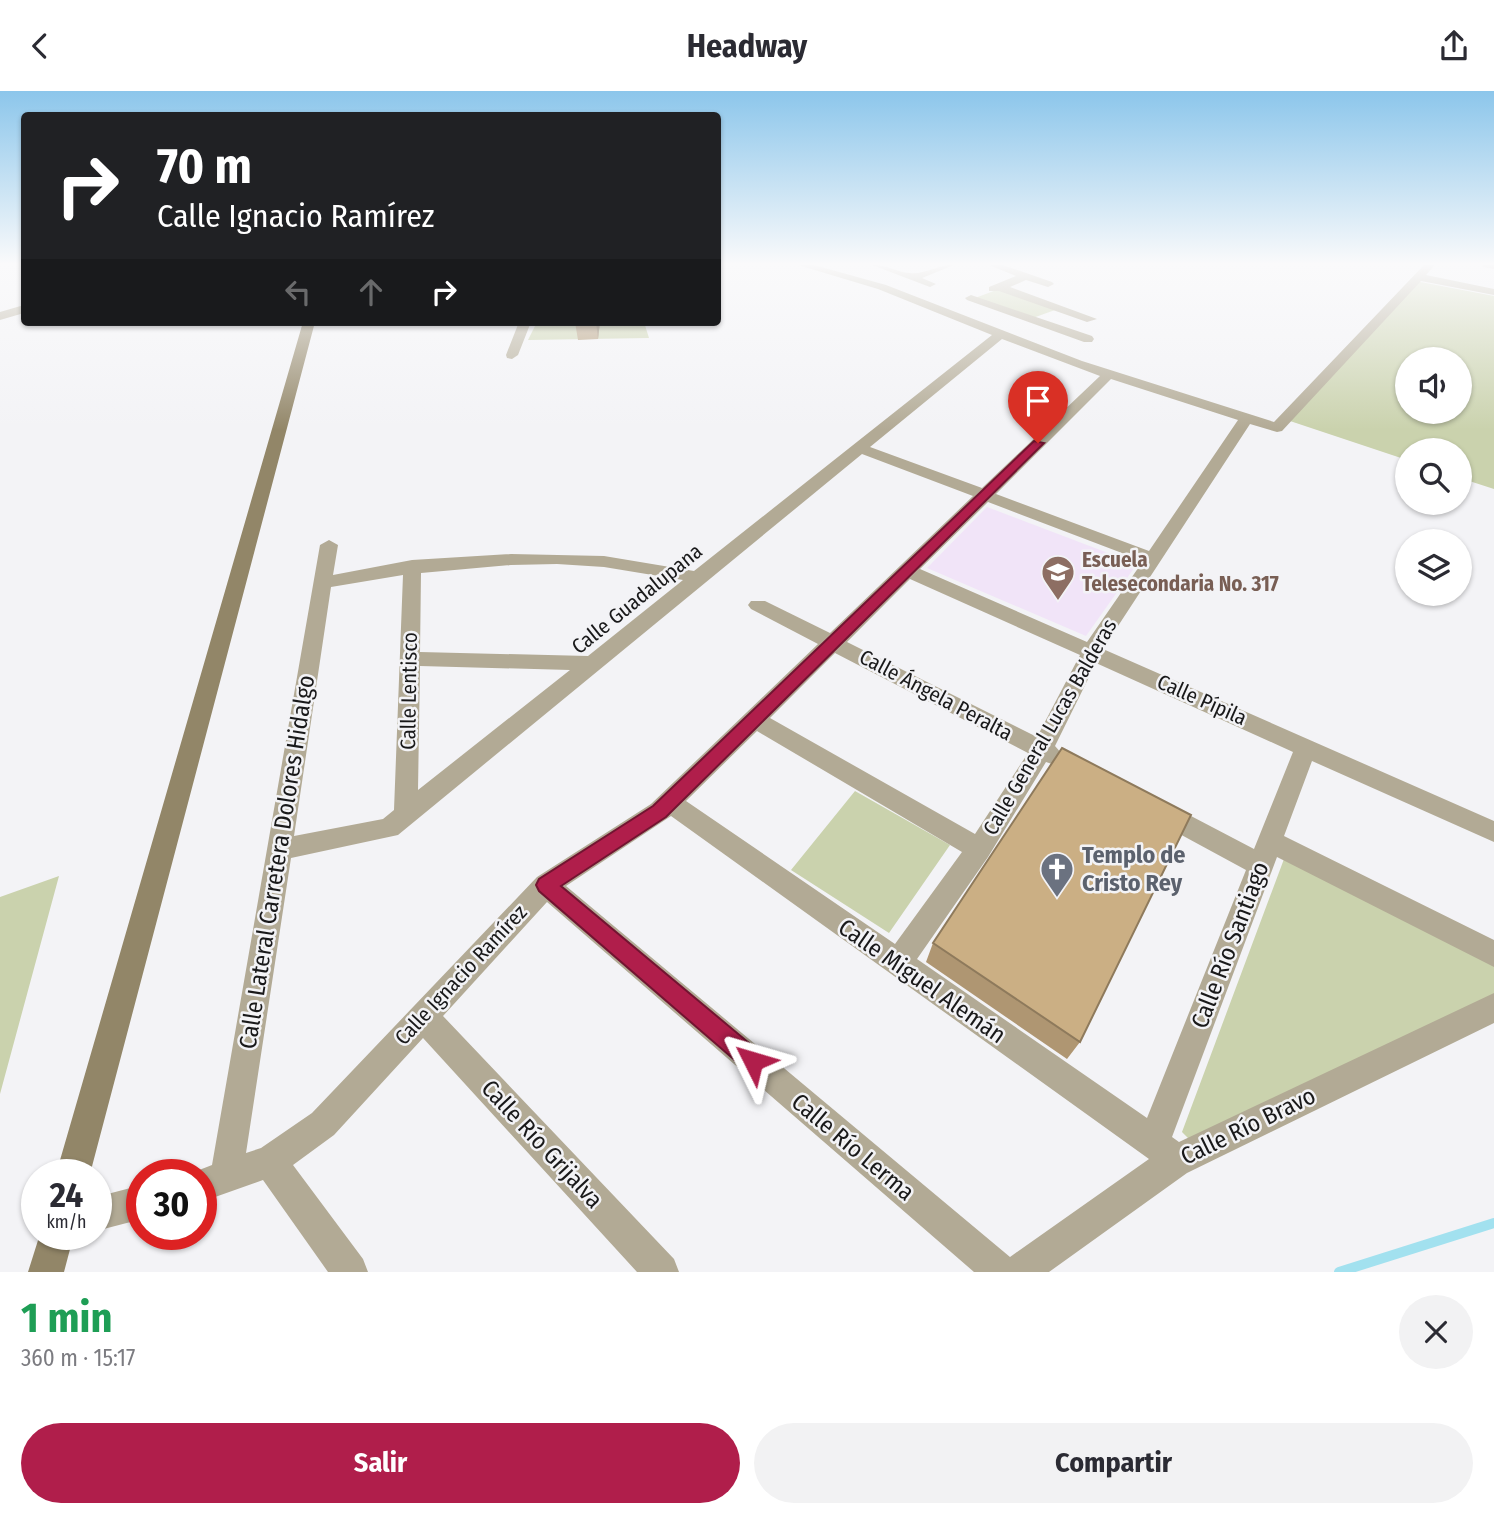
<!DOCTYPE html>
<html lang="es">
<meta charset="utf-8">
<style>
body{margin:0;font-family:"Fira Sans Condensed",sans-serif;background:#f2f2f3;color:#2b2b33;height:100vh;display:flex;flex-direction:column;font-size:26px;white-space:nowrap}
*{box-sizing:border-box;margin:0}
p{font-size:23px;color:#7c7c81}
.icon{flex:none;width:38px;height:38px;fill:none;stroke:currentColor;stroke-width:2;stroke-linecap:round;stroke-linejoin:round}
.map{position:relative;height:1181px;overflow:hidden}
.details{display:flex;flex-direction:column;background:#fff;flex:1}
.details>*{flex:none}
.top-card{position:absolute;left:21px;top:21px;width:700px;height:214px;border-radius:7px;box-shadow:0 2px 5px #0004;background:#202124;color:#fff;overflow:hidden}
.controls{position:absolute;left:1395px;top:256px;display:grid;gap:14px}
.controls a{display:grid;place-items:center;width:77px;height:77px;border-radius:50%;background:#fff;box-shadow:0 2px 5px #0004;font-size:35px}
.speed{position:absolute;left:21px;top:1068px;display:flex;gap:14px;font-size:35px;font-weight:700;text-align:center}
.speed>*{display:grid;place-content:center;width:91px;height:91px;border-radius:50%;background:#fff;box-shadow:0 2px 5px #0004;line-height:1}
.speed small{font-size:18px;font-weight:400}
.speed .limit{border:10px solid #d22;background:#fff;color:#111}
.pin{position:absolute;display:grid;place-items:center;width:60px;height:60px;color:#fff;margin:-72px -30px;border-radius:50% 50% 50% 0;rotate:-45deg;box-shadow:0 0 7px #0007}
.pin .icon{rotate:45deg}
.me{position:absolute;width:77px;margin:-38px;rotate:310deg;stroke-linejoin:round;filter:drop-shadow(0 0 5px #0008)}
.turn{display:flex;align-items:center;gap:24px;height:147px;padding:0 21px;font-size:32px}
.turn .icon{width:91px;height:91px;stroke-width:2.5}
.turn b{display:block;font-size:49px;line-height:60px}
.lanes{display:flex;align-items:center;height:66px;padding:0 21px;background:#0003;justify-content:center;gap:35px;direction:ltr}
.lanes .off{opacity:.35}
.round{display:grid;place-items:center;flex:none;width:74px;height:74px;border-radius:37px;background:#f2f2f3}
.summary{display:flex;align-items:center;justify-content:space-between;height:119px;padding:0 21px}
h1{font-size:42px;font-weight:700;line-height:52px;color:#1e9e55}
.primary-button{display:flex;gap:14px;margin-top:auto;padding:14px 21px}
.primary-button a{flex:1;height:80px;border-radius:42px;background:#b01e4b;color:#fff;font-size:28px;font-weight:700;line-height:80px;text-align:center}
.primary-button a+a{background:#f2f2f3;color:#2b2b33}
header{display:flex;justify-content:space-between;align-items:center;height:91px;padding:0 21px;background:#fff;font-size:32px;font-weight:700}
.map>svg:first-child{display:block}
</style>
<header><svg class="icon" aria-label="back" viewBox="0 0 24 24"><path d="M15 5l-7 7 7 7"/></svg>Headway<svg class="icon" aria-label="share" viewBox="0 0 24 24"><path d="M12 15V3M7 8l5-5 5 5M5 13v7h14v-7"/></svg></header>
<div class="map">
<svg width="1494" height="1181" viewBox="0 0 1494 1181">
<rect width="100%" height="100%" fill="#f3f3f6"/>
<!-- education -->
<path fill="#f1e4f8" d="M987,416L1137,473L1086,545L927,477Z"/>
<!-- green -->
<path fill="#cad2ad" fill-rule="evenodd" d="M1415,190L1494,205V398L1460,387V359H1407V369L1284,328ZM1407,268H1460V320H1407Z
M999,198L1055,219L1030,228L975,207Z
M537,231H644L649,247L528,249Z
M855,700L950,754L889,842L791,779Z
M1284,768L1494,873V903L1189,1048L1182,1041Z
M59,785L0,1003V806Z"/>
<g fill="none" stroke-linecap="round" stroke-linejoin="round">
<!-- stream -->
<path stroke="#a2e1ef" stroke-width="10" d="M1339,1181L1494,1132"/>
<!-- street -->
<path fill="#b2aa95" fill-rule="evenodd" d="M798,174H814L886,194L1082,270L1274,331L1424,174H1435L1426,184L1494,198V204L1421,190L1282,340L1277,341L1250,333L1103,558L1494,730V751L1312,670L1284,745L1494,849V876L1277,766L1172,1046L1179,1051L1494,902V932L1187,1082L1049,1181H974L547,811L443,925L674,1168L679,1181H637L423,947L334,1044L293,1074L363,1168L368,1181H328L263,1089L201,1111V1083H189L212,1074L320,454L329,449L338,454L333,484L412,469L511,463L604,465L694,480L992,244L878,198ZM1002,248L1100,285L982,397L870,356ZM1111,288L1238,329L1149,460L996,403ZM862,363L973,405L830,542L765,510H751L748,514L751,518L818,553L651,713L537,786L312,1022L261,1057L246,1062L291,767L398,744ZM988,411L1143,470L1087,551L920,478ZM557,473L604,476L683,489L588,565L420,561L421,482L511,474ZM403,484L394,719L383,728L294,745L331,496ZM910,488L1080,564L1037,646L847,551ZM835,562L1028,662L975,743L770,627ZM1096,572L1293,661L1254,758L1170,714L1161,711L1152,714L1149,721L1152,728L1246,779L1147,1027L917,868L988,766L1046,671L1052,673L1060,670L1063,664L1055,655ZM420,575L570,579L418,699ZM757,640L962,761L895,853L686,710ZM671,725L1149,1068L1010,1166L566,795Z
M872,174C886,173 896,181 910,182C923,184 939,173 954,174L922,187L936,193L930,196Z
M989,174H1003L1052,191L1054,193L1048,196L1026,189L1010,196L1097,228L1087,231L999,200H989V196L1016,185Z
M1482,174H1494V178L1483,176Z
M971,204L1092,245L1094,248L1092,251H1084L967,209L965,207Z
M24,214V222L0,229V221Z
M519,231H531L518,264L512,268L507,267L506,264Z
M142,1094V1128L96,1140V1106Z"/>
<!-- secondary -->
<path fill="#928668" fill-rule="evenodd" d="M303,231H315L90,1083H56Z
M40,1143H74L64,1181H28Z"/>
</g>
<!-- wall -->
<path fill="#af9672" d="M575,231H600L598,248L578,249Z
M933,852L1080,951L1067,968L926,871Z"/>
<!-- shaded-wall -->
<path fill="#8e7a5c" d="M596,231H600L598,248Z"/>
<!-- building -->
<path fill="#cbaf84" stroke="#8e7a5c" stroke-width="2" d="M1062,657L1191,724L1080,951L933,852Z"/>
<!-- sky -->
<linearGradient id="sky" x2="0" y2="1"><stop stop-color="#8cc6eb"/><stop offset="0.51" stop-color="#fafafb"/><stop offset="1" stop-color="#fafafb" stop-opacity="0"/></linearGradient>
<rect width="1494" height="339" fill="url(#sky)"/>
<!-- route -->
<path fill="#b01e4b" stroke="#721431" stroke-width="2" d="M1034,350L1044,352L666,726L561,795L761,962L764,970L761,978L753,982L745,978L539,800L536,794L539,788L653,715Z"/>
<!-- icons -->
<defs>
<symbol id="school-pin" viewBox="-11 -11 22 30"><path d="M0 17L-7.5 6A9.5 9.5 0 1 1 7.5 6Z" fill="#8d6e63" stroke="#f3f3f6"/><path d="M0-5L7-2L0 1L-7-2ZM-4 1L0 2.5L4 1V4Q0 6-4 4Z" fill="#fff"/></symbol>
<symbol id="church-pin" viewBox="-11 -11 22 30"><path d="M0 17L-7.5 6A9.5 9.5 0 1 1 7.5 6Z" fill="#6b7280" stroke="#f3f3f6"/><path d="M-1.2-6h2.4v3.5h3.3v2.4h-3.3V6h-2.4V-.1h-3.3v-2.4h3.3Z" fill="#fff"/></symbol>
</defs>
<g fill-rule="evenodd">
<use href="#school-pin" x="1039" y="462" width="38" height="52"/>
<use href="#church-pin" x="1038" y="759" width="38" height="52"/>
</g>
<g text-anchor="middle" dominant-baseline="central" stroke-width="5" stroke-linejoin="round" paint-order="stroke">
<!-- education labels -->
<g font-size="21" font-weight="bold" fill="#785e54" stroke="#f3f3f6" text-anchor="start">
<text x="1082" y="469">Escuela<tspan x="1082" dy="24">Telesecondaria No. 317</tspan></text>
</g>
<!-- street labels -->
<g font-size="21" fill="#19191a" stroke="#f3f3f6">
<text transform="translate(637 508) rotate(-39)">Calle Guadalupana</text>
<text transform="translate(409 600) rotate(-89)">Calle Lentisco</text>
<text transform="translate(936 604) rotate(28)">Calle Ángela Peralta</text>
<text transform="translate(1202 609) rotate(24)">Calle Pípila</text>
<text transform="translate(1050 636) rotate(-60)">Calle General Lucas Balderas</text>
<text transform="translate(461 884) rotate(-47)">Calle Ignacio Ramírez</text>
</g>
<!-- near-worship labels -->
<g font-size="24" font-weight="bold" fill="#5b616d" stroke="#f3f3f6" text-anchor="start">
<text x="1082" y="764">Templo de<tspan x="1082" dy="28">Cristo Rey</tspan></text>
</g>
<!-- near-street labels -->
<g font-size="24" fill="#19191a" stroke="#f3f3f6">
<text transform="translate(277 771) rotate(-81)">Calle Lateral Carretera Dolores Hidalgo</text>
<text transform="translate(1230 854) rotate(-69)">Calle Río Santiago</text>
<text transform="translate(922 890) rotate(35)">Calle Miguel Alemán</text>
<text transform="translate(1248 1035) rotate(-26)">Calle Río Bravo</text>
<text transform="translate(542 1053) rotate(47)">Calle Río Grijalva</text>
<text transform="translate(853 1056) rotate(40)">Calle Río Lerma</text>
</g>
</g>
</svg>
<div class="controls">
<a><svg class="icon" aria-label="sound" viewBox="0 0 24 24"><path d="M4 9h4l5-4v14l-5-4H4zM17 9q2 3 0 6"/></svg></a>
<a><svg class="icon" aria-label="search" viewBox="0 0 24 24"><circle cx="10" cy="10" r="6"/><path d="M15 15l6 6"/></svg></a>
<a><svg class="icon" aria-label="layers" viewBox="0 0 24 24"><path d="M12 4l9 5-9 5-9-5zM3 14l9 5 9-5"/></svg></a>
</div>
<div class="speed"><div>24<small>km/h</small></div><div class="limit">30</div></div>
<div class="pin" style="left:1038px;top:352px;background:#d93025"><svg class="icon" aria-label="arrive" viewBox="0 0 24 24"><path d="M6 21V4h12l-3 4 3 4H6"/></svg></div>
<svg class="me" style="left:753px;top:970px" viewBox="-20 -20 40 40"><path d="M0-17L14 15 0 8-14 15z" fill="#b01e4b" stroke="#fff" stroke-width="4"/></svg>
<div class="top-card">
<div class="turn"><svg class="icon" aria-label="right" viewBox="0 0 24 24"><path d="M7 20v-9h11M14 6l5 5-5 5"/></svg><div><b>70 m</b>Calle Ignacio Ramírez</div></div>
<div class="lanes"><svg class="icon off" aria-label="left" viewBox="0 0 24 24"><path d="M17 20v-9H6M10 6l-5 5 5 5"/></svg><svg class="icon off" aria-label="ahead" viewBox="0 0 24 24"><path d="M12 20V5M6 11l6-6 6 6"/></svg><svg class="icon" aria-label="right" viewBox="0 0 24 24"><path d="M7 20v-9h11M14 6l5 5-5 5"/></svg></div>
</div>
</div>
<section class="details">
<div class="summary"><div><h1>1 min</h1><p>360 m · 15:17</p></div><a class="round"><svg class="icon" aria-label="close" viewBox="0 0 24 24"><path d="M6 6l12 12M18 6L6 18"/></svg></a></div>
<div class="primary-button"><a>Salir</a><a>Compartir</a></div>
</section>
